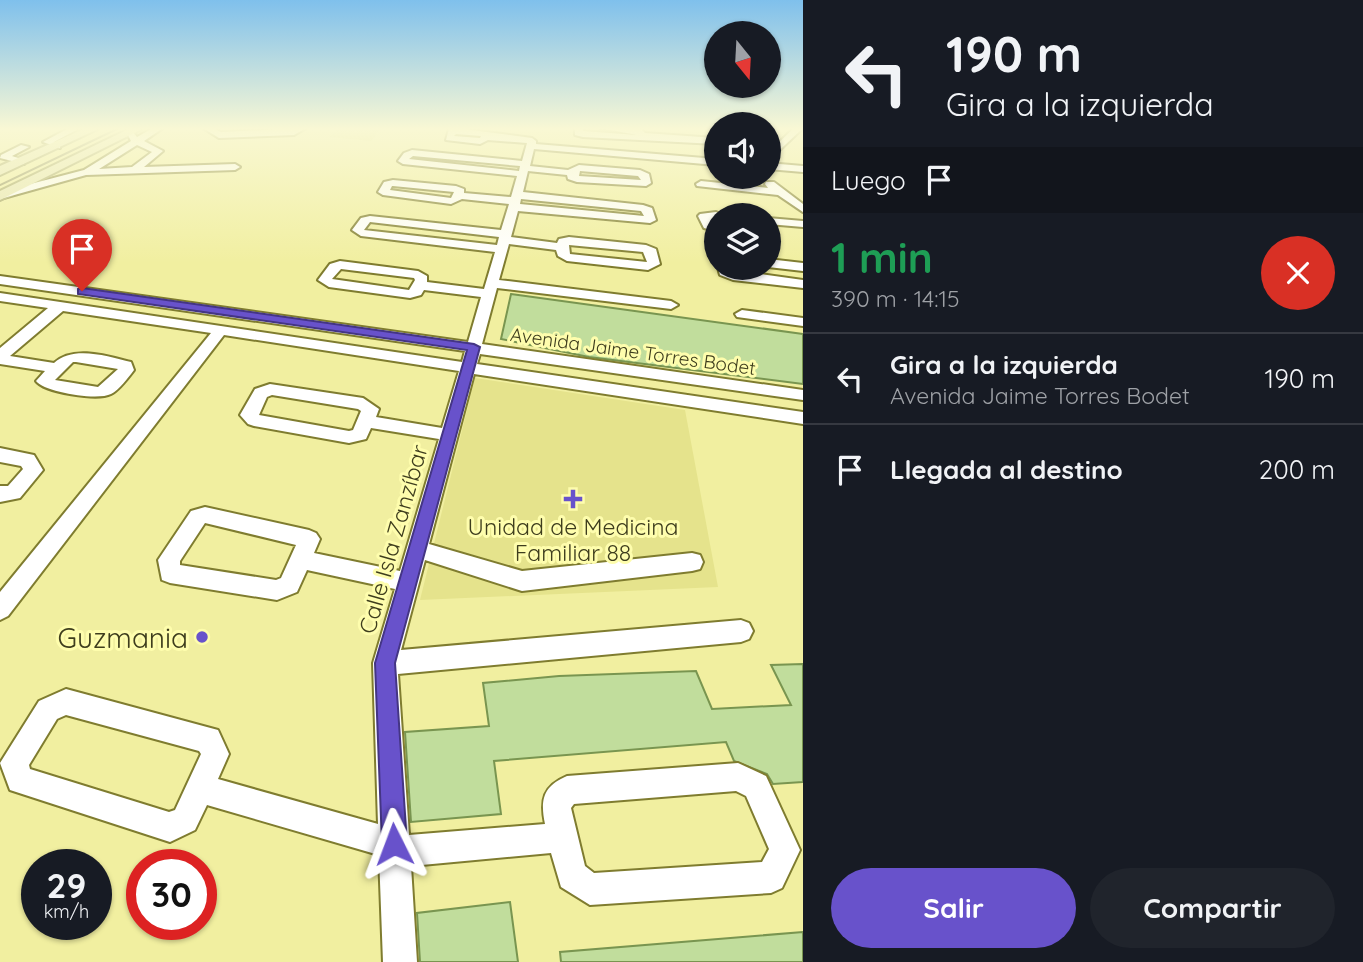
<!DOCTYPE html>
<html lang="es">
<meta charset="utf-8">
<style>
body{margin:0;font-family:Quicksand,sans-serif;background:#20242c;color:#f1f3f6;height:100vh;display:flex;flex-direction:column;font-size:26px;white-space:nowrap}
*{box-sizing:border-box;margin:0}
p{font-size:23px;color:#9ea1a6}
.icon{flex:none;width:38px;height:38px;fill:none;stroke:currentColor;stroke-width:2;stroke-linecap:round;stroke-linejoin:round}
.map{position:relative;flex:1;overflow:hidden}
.drawer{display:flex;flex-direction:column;background:#171b24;width:560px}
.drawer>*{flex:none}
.hud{background:#171b24;color:#f1f3f6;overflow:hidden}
.needle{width:46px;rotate:162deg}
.controls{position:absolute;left:704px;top:21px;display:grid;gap:14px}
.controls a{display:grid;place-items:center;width:77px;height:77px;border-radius:50%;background:#171b24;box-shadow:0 2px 5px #0004;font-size:35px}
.speed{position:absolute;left:21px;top:849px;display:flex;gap:14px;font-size:35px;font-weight:700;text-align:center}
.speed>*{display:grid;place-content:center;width:91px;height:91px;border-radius:50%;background:#171b24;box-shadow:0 2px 5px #0004;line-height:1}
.speed small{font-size:18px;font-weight:400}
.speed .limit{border:10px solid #d22;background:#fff;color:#111}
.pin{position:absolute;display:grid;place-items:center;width:60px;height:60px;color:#fff;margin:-72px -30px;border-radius:50% 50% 50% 0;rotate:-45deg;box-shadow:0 0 7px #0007}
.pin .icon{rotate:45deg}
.me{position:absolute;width:77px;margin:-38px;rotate:357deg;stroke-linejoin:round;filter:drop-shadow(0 0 5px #0008)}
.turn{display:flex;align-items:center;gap:24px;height:147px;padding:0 28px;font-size:32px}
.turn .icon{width:91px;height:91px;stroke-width:2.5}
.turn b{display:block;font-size:49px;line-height:60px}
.then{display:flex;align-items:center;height:66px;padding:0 28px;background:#0003;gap:14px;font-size:26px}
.round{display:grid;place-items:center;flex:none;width:74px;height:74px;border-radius:37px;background:#20242c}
.summary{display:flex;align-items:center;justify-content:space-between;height:119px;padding:0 28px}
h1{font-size:42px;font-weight:700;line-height:52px;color:#1e9e55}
.primary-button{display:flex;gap:14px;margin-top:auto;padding:14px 28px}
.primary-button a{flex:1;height:80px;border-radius:42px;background:#6852cb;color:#fff;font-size:28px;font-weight:700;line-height:80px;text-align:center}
.primary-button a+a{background:#20242c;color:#f1f3f6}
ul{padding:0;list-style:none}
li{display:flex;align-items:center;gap:21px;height:91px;padding:0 28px;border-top:2px solid #363941}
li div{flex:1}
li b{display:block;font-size:26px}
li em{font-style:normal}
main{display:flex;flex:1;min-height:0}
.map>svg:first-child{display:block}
</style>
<main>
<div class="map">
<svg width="803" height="962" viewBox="0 0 803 962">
<rect width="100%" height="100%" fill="#f1efa0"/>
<!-- built -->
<path fill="#e5e38c" d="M339,128H382L371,141L329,137Z
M475,378L685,410L718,587L420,600Z"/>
<!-- building -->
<path fill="#c1dd9c" stroke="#799550" stroke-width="2" d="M511,294L803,334V384L589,357L501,339Z
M803,664V782L773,784L767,774L734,761L726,742L494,761L501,814L411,822L405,732L489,726L483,683L559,676L696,671L712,709L791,705L771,665Z
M510,902L518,962H420L417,913Z
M803,932V962H561L560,952Z"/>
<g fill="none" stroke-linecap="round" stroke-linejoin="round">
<defs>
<path id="minor" d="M69,128H80L54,142L60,144V148L43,142Z
M153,128H163L144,141L163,151L144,167L235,164L240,167L235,170L86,175L0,199V192L84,170L131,141L126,131H132L137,137ZM137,145L152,152L132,167L99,169Z
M203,128H213L221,132L306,128L294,135L219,138Z
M456,128L532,138L536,141V144L716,159V165L534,149L530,166L568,170L579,165L640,170L649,174L651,183L646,186L577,182L568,179L567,175L528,171L523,192L643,205L652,208L656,220L650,223L518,211L511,237L557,243L559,239L569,237L646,245L656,249L660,264L648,270L567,261L558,256L556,250L509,244L499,280L671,301L678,305L671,309L497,288L482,344L803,390V400L480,354L477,364L803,412V424L474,374L429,544L522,571L692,553L700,555L703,562L700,569L692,571L522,591L425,560L401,650L741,620L749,623L753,631L749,639L741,642L398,674L409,835L545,824C540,800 543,786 567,776L738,763L766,776L800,850L782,888L771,893L590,905L561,887L551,853L411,866L417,962H383L379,855L207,805L195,830L170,842L10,790L0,763L39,701L66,689L218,730L229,754L218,779L378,824L373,663L395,589L307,570L297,592L277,600L170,583L162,580L158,560L191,511L205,507L309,530L316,533L320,539L314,553L400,571L439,439L371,428L366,439L349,443L254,426L248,424L240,415L255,389L270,384L363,398L379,409L376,417L442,428L459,371L224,335L8,616L0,620V592L211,333L63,311L10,356L54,363C73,345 107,356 131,362L134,370C128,378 119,390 111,394C97,401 44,392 36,381L45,371L0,364V348L48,308L0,301V293L462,362L465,351L0,284V276L468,342L481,297L424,290L421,295L410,298L329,287L318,280L330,264L340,261L418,271L427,276V282L484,289L495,252L361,236L352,230L361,218L370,216L501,230L509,204L462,199L451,204L383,195L378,192L384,182L393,180L456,186L464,189V193L511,197L517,176L403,164L398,161L404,153L412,150L522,161L527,143L488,140L480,144L446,140L449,129ZM456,134L481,136L480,138L454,136ZM413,156L520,166L519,171L409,159ZM580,171L638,176L641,180L579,176ZM392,186H393L454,192L451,198L390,190ZM521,199L641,211L644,216L520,204ZM370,222L499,237L497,245L364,230ZM569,245L643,252L647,262L570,254ZM341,269L414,278L415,280L409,290L332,279ZM73,362H76L118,369L98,387L55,380ZM272,395L358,409L361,411L353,430L349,431L259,415L267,397ZM205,523L296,545L281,578L276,580L180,565V561ZM66,715L199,751L201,754L175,810L169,812L30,769L29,765L57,719ZM736,791L746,796L769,849L762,862L594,873L585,866L571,808L574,804Z
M575,128H583V131L637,135L600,128L641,129L645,133L716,138V144L583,137L575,135Z
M794,128H803L768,161V153Z
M21,145L29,147L12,156L24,160V164L0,158L1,155Z
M768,163L803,166V172L768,169Z
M701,181L768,188L765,184L766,182H774L803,204V212L778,195L697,186L696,184Z
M716,212L722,215L711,219L716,224V231L704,228L698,216L700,214Z
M768,218L803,221V227L768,224Z
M768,259L803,263V271L768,267Z
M718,268L803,280V288L733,280L720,275Z
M742,310L803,318V326L737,317L735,314Z
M0,448L34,455L43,470L20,498L0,502V486H8L23,469L21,466L0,462Z"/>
<path id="major" d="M86,128H100L0,175V166Z
M131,128H144L0,200V191Z"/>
</defs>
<!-- minor casing -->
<use href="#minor" stroke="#7f7c2f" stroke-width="4"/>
<!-- major casing -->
<use href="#major" stroke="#a1a05d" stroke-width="4"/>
<!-- minor -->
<use href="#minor" fill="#fff" fill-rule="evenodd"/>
<!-- major -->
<use href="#major" fill="#e7e6b3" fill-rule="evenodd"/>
<!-- tram -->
<path stroke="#908f59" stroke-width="2" d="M0,185L119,128"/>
</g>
<!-- sky -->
<linearGradient id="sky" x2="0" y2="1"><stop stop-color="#7fc0ec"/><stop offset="0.49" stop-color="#f9f8d4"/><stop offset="1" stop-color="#f9f8d4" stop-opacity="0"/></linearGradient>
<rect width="803" height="263" fill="url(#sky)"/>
<!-- route -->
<path fill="#6852cb" stroke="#443584" stroke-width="2" d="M82,288L474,344L480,347L395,663L407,844L403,853L394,856L385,853L382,844L375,663L467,350L78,294V289Z"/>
<!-- markers -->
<g fill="#6852cb" stroke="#fefdad" stroke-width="2.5">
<path d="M569.5 488.5h7v7h7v7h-7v7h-7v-7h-7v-7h7z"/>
<circle cx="202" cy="637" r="7"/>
</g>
<g text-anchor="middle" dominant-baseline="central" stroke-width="6" stroke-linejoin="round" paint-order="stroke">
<!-- far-street labels -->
<g font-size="19" fill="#3e3d1d" stroke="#fefdad">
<text transform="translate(633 351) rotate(8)">Avenida Jaime Torres Bodet</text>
</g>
<!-- poi labels -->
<g font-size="23" fill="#3e3d1d" stroke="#fefdad">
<text x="573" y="526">Unidad de Medicina<tspan x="573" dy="26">Familiar 88</tspan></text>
</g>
<!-- street labels -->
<g font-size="23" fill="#3e3d1d" stroke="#fefdad">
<text transform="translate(393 539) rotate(-74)">Calle Isla Zanzíbar</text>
</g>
<!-- near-poi labels -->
<g font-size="28" fill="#3e3d1d" stroke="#fefdad" text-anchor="end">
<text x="188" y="637">Guzmania</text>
</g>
</g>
</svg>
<div class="controls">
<a><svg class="needle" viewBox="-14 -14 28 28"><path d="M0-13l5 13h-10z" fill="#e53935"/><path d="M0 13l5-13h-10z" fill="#9ea1a6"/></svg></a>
<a><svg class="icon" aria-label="sound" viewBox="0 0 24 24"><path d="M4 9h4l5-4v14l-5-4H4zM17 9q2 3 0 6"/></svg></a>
<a><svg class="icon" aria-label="layers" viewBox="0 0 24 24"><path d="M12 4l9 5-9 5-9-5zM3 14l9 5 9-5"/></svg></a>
</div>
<div class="speed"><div>29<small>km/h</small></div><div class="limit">30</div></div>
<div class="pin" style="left:82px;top:291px;background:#d93025"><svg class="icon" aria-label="arrive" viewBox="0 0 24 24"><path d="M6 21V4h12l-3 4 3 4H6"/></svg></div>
<svg class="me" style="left:394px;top:844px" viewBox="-20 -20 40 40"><path d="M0-17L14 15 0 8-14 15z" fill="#6852cb" stroke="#fff" stroke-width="4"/></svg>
</div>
<section class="drawer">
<div class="hud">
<div class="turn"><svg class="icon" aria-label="left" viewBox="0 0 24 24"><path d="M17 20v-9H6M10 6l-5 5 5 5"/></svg><div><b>190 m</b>Gira a la izquierda</div></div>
<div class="then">Luego<svg class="icon" aria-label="arrive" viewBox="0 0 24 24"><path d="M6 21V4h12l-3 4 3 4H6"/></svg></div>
</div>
<div class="summary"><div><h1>1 min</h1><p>390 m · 14:15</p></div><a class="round" style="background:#d93025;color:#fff"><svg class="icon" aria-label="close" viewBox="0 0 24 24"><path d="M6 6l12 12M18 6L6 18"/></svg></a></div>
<ul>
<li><svg class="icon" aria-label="left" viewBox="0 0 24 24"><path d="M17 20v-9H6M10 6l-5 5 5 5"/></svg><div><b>Gira a la izquierda</b><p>Avenida Jaime Torres Bodet</p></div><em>190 m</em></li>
<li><svg class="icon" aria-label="arrive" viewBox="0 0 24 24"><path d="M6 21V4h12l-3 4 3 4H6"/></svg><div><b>Llegada al destino</b></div><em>200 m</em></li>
</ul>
<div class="primary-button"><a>Salir</a><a>Compartir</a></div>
</section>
</main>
